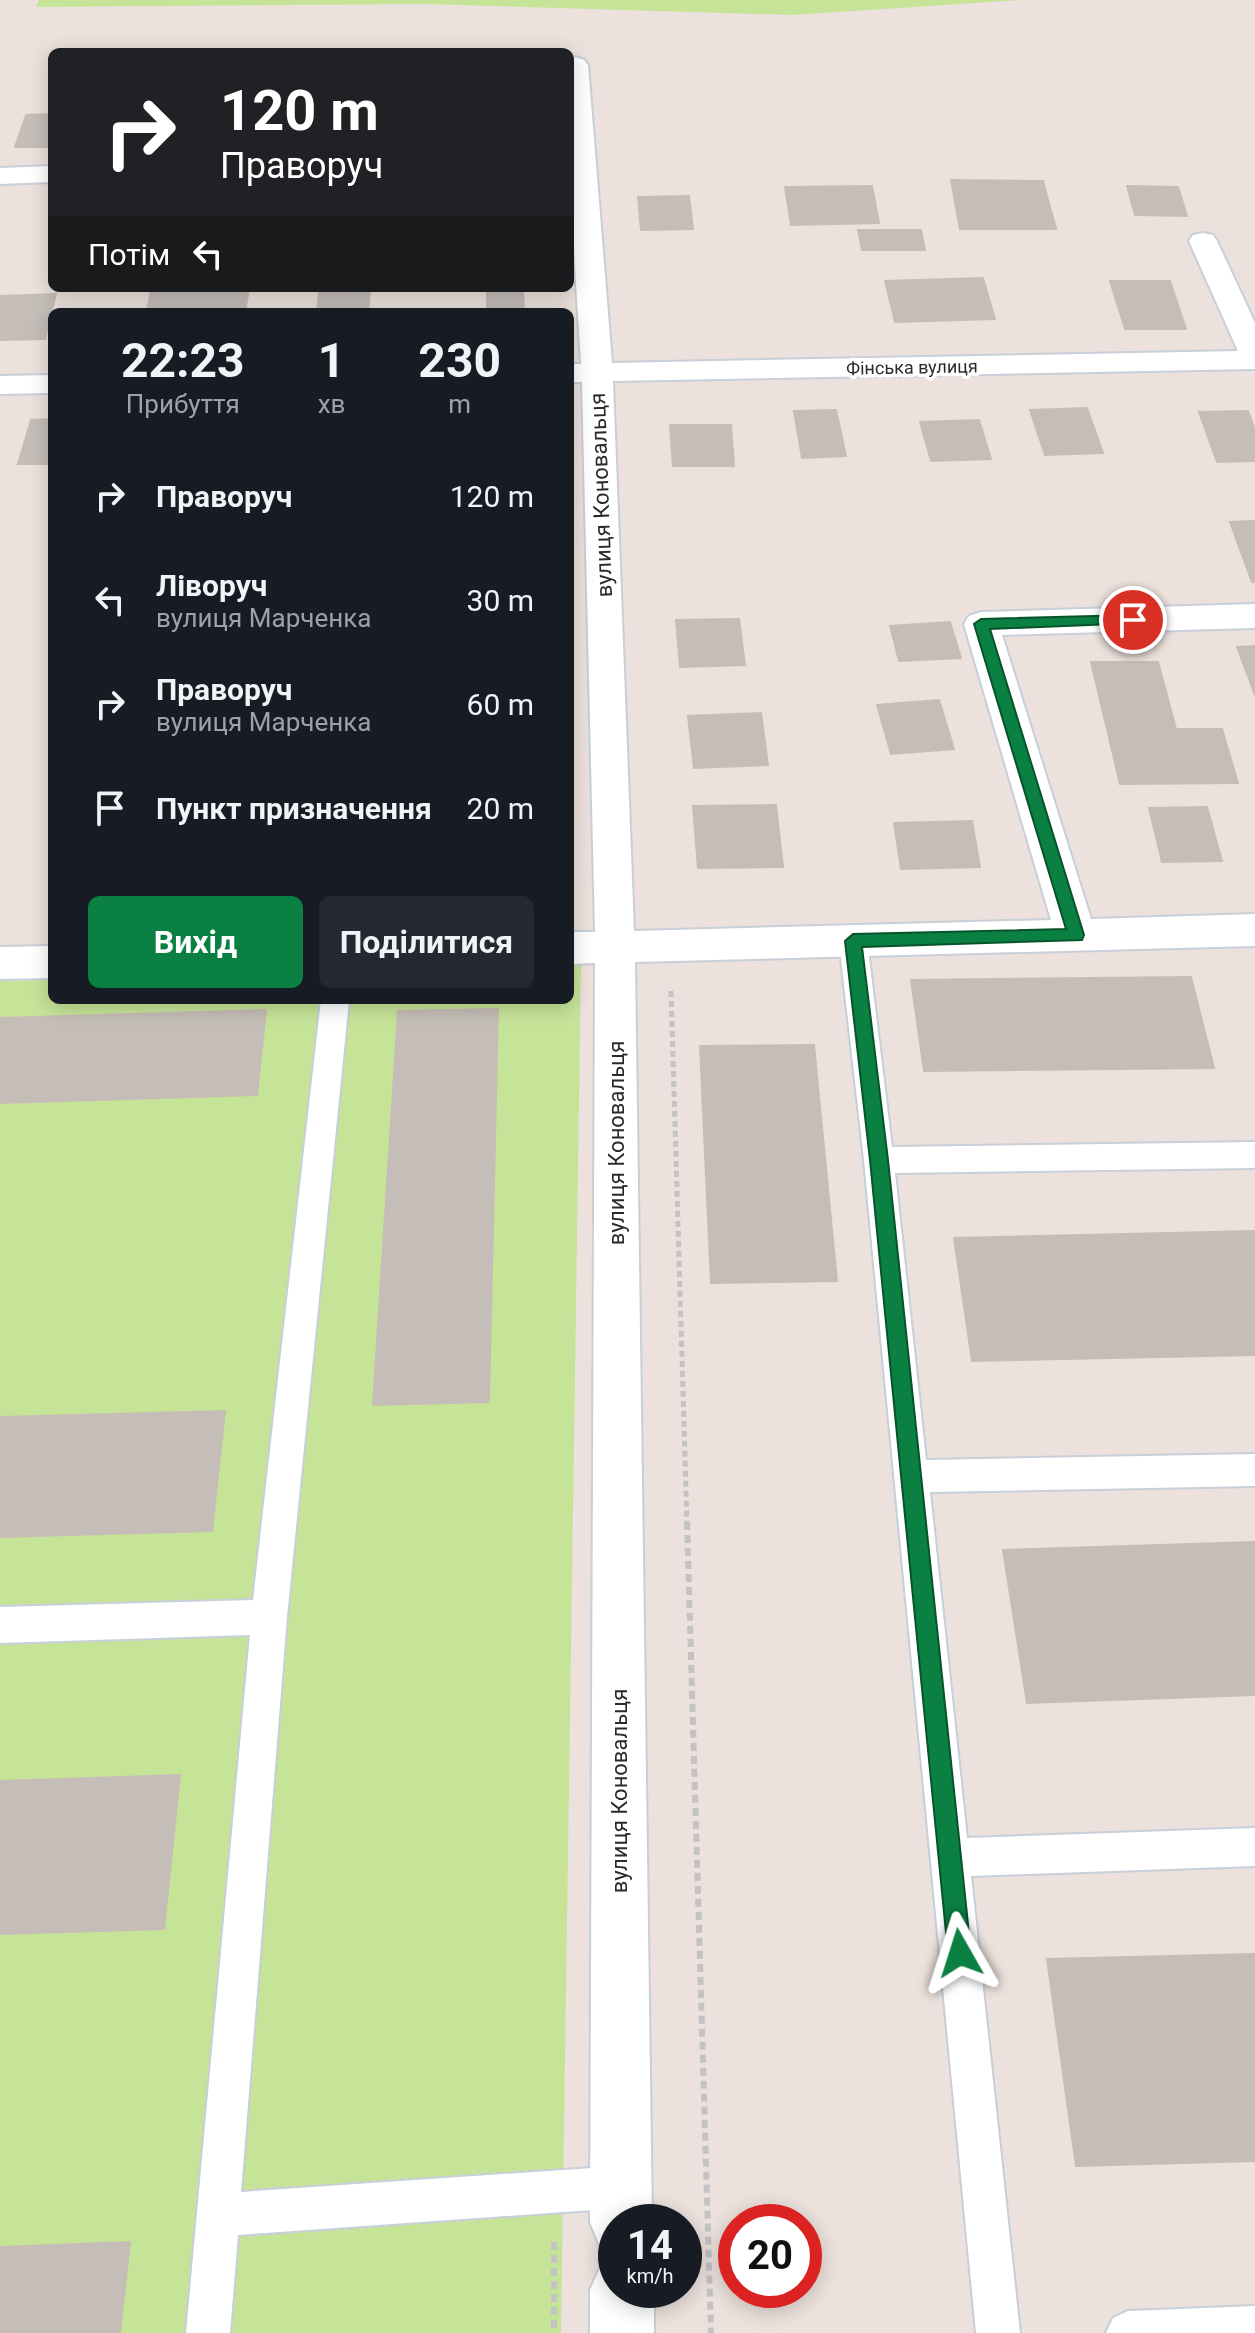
<!DOCTYPE html>
<html lang="uk">
<meta charset="utf-8">
<style>
body{margin:0;font-family:Roboto,sans-serif;background:#242831;color:#f1f3f6;height:100vh;display:flex;flex-direction:column;font-size:30px;white-space:nowrap}
*{box-sizing:border-box;margin:0}
p{font-size:26px;color:#9ea1a6}
.icon{flex:none;width:44px;height:44px;fill:none;stroke:currentColor;stroke-width:2;stroke-linecap:round;stroke-linejoin:round}
.map{position:relative;flex:1;overflow:hidden}
.details{position:absolute;left:48px;top:308px;width:526px;height:696px;display:flex;flex-direction:column;background:#171b24;border-radius:12px;box-shadow:0 4px 20px #0003}
.details>*{flex:none}
.banner{position:absolute;left:48px;top:48px;width:526px;height:244px;border-radius:12px;box-shadow:0 4px 20px #0003;background:#202124;color:#fff;overflow:hidden}
.speed{position:absolute;left:598px;top:2204px;display:flex;gap:16px;font-size:40px;font-weight:700;text-align:center}
.speed>*{display:grid;place-content:center;width:104px;height:104px;border-radius:50%;background:#171b24;box-shadow:0 4px 20px #0003;line-height:1}
.speed small{font-size:20px;font-weight:400}
.speed .limit{border:12px solid #d22;background:#fff;color:#111}
.pin{position:absolute;display:grid;place-items:center;width:68px;height:68px;color:#fff;margin:-34px;border:4px solid #fff;border-radius:50%;box-shadow:0 2px 8px #0007}
.me{position:absolute;width:88px;margin:-44px;rotate:354deg;stroke-linejoin:round;filter:drop-shadow(0 0 6px #0008)}
.turn{display:flex;align-items:center;gap:28px;height:168px;padding:0 40px;font-size:36px}
.turn .icon{width:104px;height:104px;stroke-width:2.5}
.turn b{display:block;font-size:56px;line-height:68px}
.then{display:flex;align-items:center;height:76px;padding:0 40px;background:#0003;gap:16px;font-size:30px}
.eta{display:flex;justify-content:space-evenly;align-items:center;height:136px;text-align:center}
.eta b{font-size:48px;font-weight:700;line-height:56px}
.cta{display:flex;gap:16px;margin-top:auto;padding:16px 40px}
.cta a{flex:1;height:92px;border-radius:12px;background:#0b8043;color:#fff;font-size:32px;font-weight:700;line-height:92px;text-align:center}
.cta a+a{background:#242831;color:#f1f3f6}
ul{padding:0;list-style:none}
li{display:flex;align-items:center;gap:24px;height:104px;padding:0 40px}
li div{flex:1}
li b{display:block;font-size:30px}
li em{font-style:normal}
.map>svg:first-child{display:block}
</style>
<div class="map">
<svg width="1255" height="2333" viewBox="0 0 1255 2333">
<rect width="100%" height="100%" fill="#ece1dc"/>
<!-- green -->
<path fill="#c6e498" d="M39,0H1020L791,15L427,4L36,7Z
M570,965H581L561,2333H0V981L52,980V1000H570Z"/>
<!-- building -->
<path fill="#c4bdb8" stroke="#c8bcb6" stroke-width="2" d="M52,114V147H15L26,115Z
M951,180L1043,181L1056,229H960Z
M872,186L879,223L791,225L785,187Z
M1127,186L1178,187L1187,216L1135,215Z
M689,196L693,229L641,230L638,197Z
M858,230H921L925,250H862Z
M983,278L995,319L895,322L885,281Z
M1110,281H1170L1186,329H1125Z
M249,288L245,312H147L151,290Z
M487,288H523L524,312H487Z
M370,290L368,312H317L319,292Z
M56,294L45,339L0,340V296Z
M1087,408L1103,453L1045,455L1030,410Z
M836,410L846,456L802,458L794,411Z
M1248,411L1255,430V461L1217,462L1199,412Z
M52,419V464H18L31,420Z
M979,420L991,459L931,461L920,422Z
M670,425H731L734,466H673Z
M1255,521V582H1252L1230,522Z
M739,619L745,665L680,667L676,620Z
M950,622L961,658L899,661L890,626Z
M1255,646V695L1237,647Z
M1091,662H1158L1176,729H1222L1238,783L1120,784Z
M939,700L954,749L891,754L877,705Z
M761,713L768,765L694,768L688,716Z
M776,805L783,867L698,868L693,806Z
M1207,807L1222,861L1162,862L1149,808Z
M972,821L980,867L901,869L894,823Z
M1191,977L1214,1068L924,1071L911,980Z
M498,1009L489,1402L373,1405L398,1011Z
M266,1010L257,1095L0,1103V1018Z
M814,1045L837,1281L711,1283L700,1046Z
M1254,1231L1255,1355L972,1361L954,1238Z
M225,1411L212,1531L0,1537V1417Z
M1255,1542V1695L1027,1703L1003,1550Z
M180,1775L164,1929L0,1934V1781Z
M1255,1954V2161L1076,2166L1047,1959Z
M130,2242L120,2333H0V2247Z"/>
<g fill="none" stroke-linecap="round" stroke-linejoin="round">
<defs>
<path id="service" d="M853,930L863,933L867,941L892,1147L1255,1142V1168L895,1173L926,1460L1255,1454V1486L930,1492L967,1838L1255,1828V1866L971,1876L1020,2333H976L864,1160L839,941L843,933Z
M321,1000H349L287,1617L241,2192L621,2166L636,2172L642,2187L636,2202L621,2208L238,2235L230,2333H186L250,1635L0,1643V1607L253,1600Z
M1255,2306V2333H1106L1113,2318L1128,2311Z"/>
<path id="minor" d="M575,57L584,60L588,65L612,363L1238,351L1189,241L1193,235L1203,233L1213,235L1217,241L1255,323V369L613,381L634,931L1051,920L964,624L969,616L981,612L1255,604V628L1002,635L1091,919L1255,914V946L635,962L652,2222H616V2251L599,2244L590,2222L595,963L570,964V932H595L582,382H570V364H581L570,186V59Z
M52,166V182L0,184V168Z
M52,375V393L0,394V376Z
M52,946V978L0,979V947Z
M616,2261V2290H654V2333H590V2290L600,2268Z"/>
</defs>
<!-- service casing -->
<use href="#service" stroke="#c7cfd8" stroke-width="4"/>
<!-- minor casing -->
<use href="#minor" stroke="#c7cfd8" stroke-width="4"/>
<!-- path-far1 -->
<path stroke="#c3c3c3" stroke-width="5" stroke-dasharray="6 4" stroke-linecap="butt" d="M671,991L687,1524"/>
<!-- path -->
<path stroke="#c3c3c3" stroke-width="6" stroke-dasharray="8 5" stroke-linecap="butt" d="M687,1522L711,2333
M554,2242V2333"/>
<!-- service -->
<use href="#service" fill="#fff" fill-rule="evenodd"/>
<!-- minor -->
<use href="#minor" fill="#fff" fill-rule="evenodd"/>
</g>
<!-- route -->
<path fill="#0b8043" stroke="#07532c" stroke-width="2" d="M1133,615L1138,616V623L990,629L1084,935L1082,940L862,947L888,1160L971,1953L968,1962L960,1965L951,1962L948,1953L870,1160L845,941L853,934L1066,929L974,624L981,619Z"/>
<g text-anchor="middle" dominant-baseline="central" stroke-width="7" stroke-linejoin="round" paint-order="stroke">
<!-- far-street labels -->
<g font-size="18" fill="#2a2a2a" stroke="#fff">
<text transform="translate(912 367) rotate(-1)">Фінська вулиця</text>
</g>
<!-- street labels -->
<g font-size="22" fill="#2a2a2a" stroke="#fff">
<text transform="translate(601 495) rotate(-92)">вулиця Коновальця</text>
<text transform="translate(616 1143) rotate(-90)">вулиця Коновальця</text>
<text transform="translate(619 1791) rotate(-90)">вулиця Коновальця</text>
</g>
</g>
</svg>
<div class="speed"><div>14<small>km/h</small></div><div class="limit">20</div></div>
<div class="pin" style="left:1133px;top:620px;background:#d93025"><svg class="icon" aria-label="arrive" viewBox="0 0 24 24"><path d="M6 21V4h12l-3 4 3 4H6"/></svg></div>
<svg class="me" style="left:960px;top:1953px" viewBox="-20 -20 40 40"><path d="M0-17L14 15 0 8-14 15z" fill="#0b8043" stroke="#fff" stroke-width="4"/></svg>
<div class="banner">
<div class="turn"><svg class="icon" aria-label="right" viewBox="0 0 24 24"><path d="M7 20v-9h11M14 6l5 5-5 5"/></svg><div><b>120 m</b>Праворуч</div></div>
<div class="then">Потім<svg class="icon" aria-label="left" viewBox="0 0 24 24"><path d="M17 20v-9H6M10 6l-5 5 5 5"/></svg></div>
</div>
<section class="details">
<div class="eta">
<div><b>22:23</b><p>Прибуття</p></div>
<div><b>1</b><p>хв</p></div>
<div><b>230</b><p>m</p></div>
</div>
<ul>
<li><svg class="icon" aria-label="right" viewBox="0 0 24 24"><path d="M7 20v-9h11M14 6l5 5-5 5"/></svg><div><b>Праворуч</b></div><em>120 m</em></li>
<li><svg class="icon" aria-label="left" viewBox="0 0 24 24"><path d="M17 20v-9H6M10 6l-5 5 5 5"/></svg><div><b>Ліворуч</b><p>вулиця Марченка</p></div><em>30 m</em></li>
<li><svg class="icon" aria-label="right" viewBox="0 0 24 24"><path d="M7 20v-9h11M14 6l5 5-5 5"/></svg><div><b>Праворуч</b><p>вулиця Марченка</p></div><em>60 m</em></li>
<li><svg class="icon" aria-label="arrive" viewBox="0 0 24 24"><path d="M6 21V4h12l-3 4 3 4H6"/></svg><div><b>Пункт призначення</b></div><em>20 m</em></li>
</ul>
<div class="cta"><a>Вихід</a><a>Поділитися</a></div>
</section>
</div>
